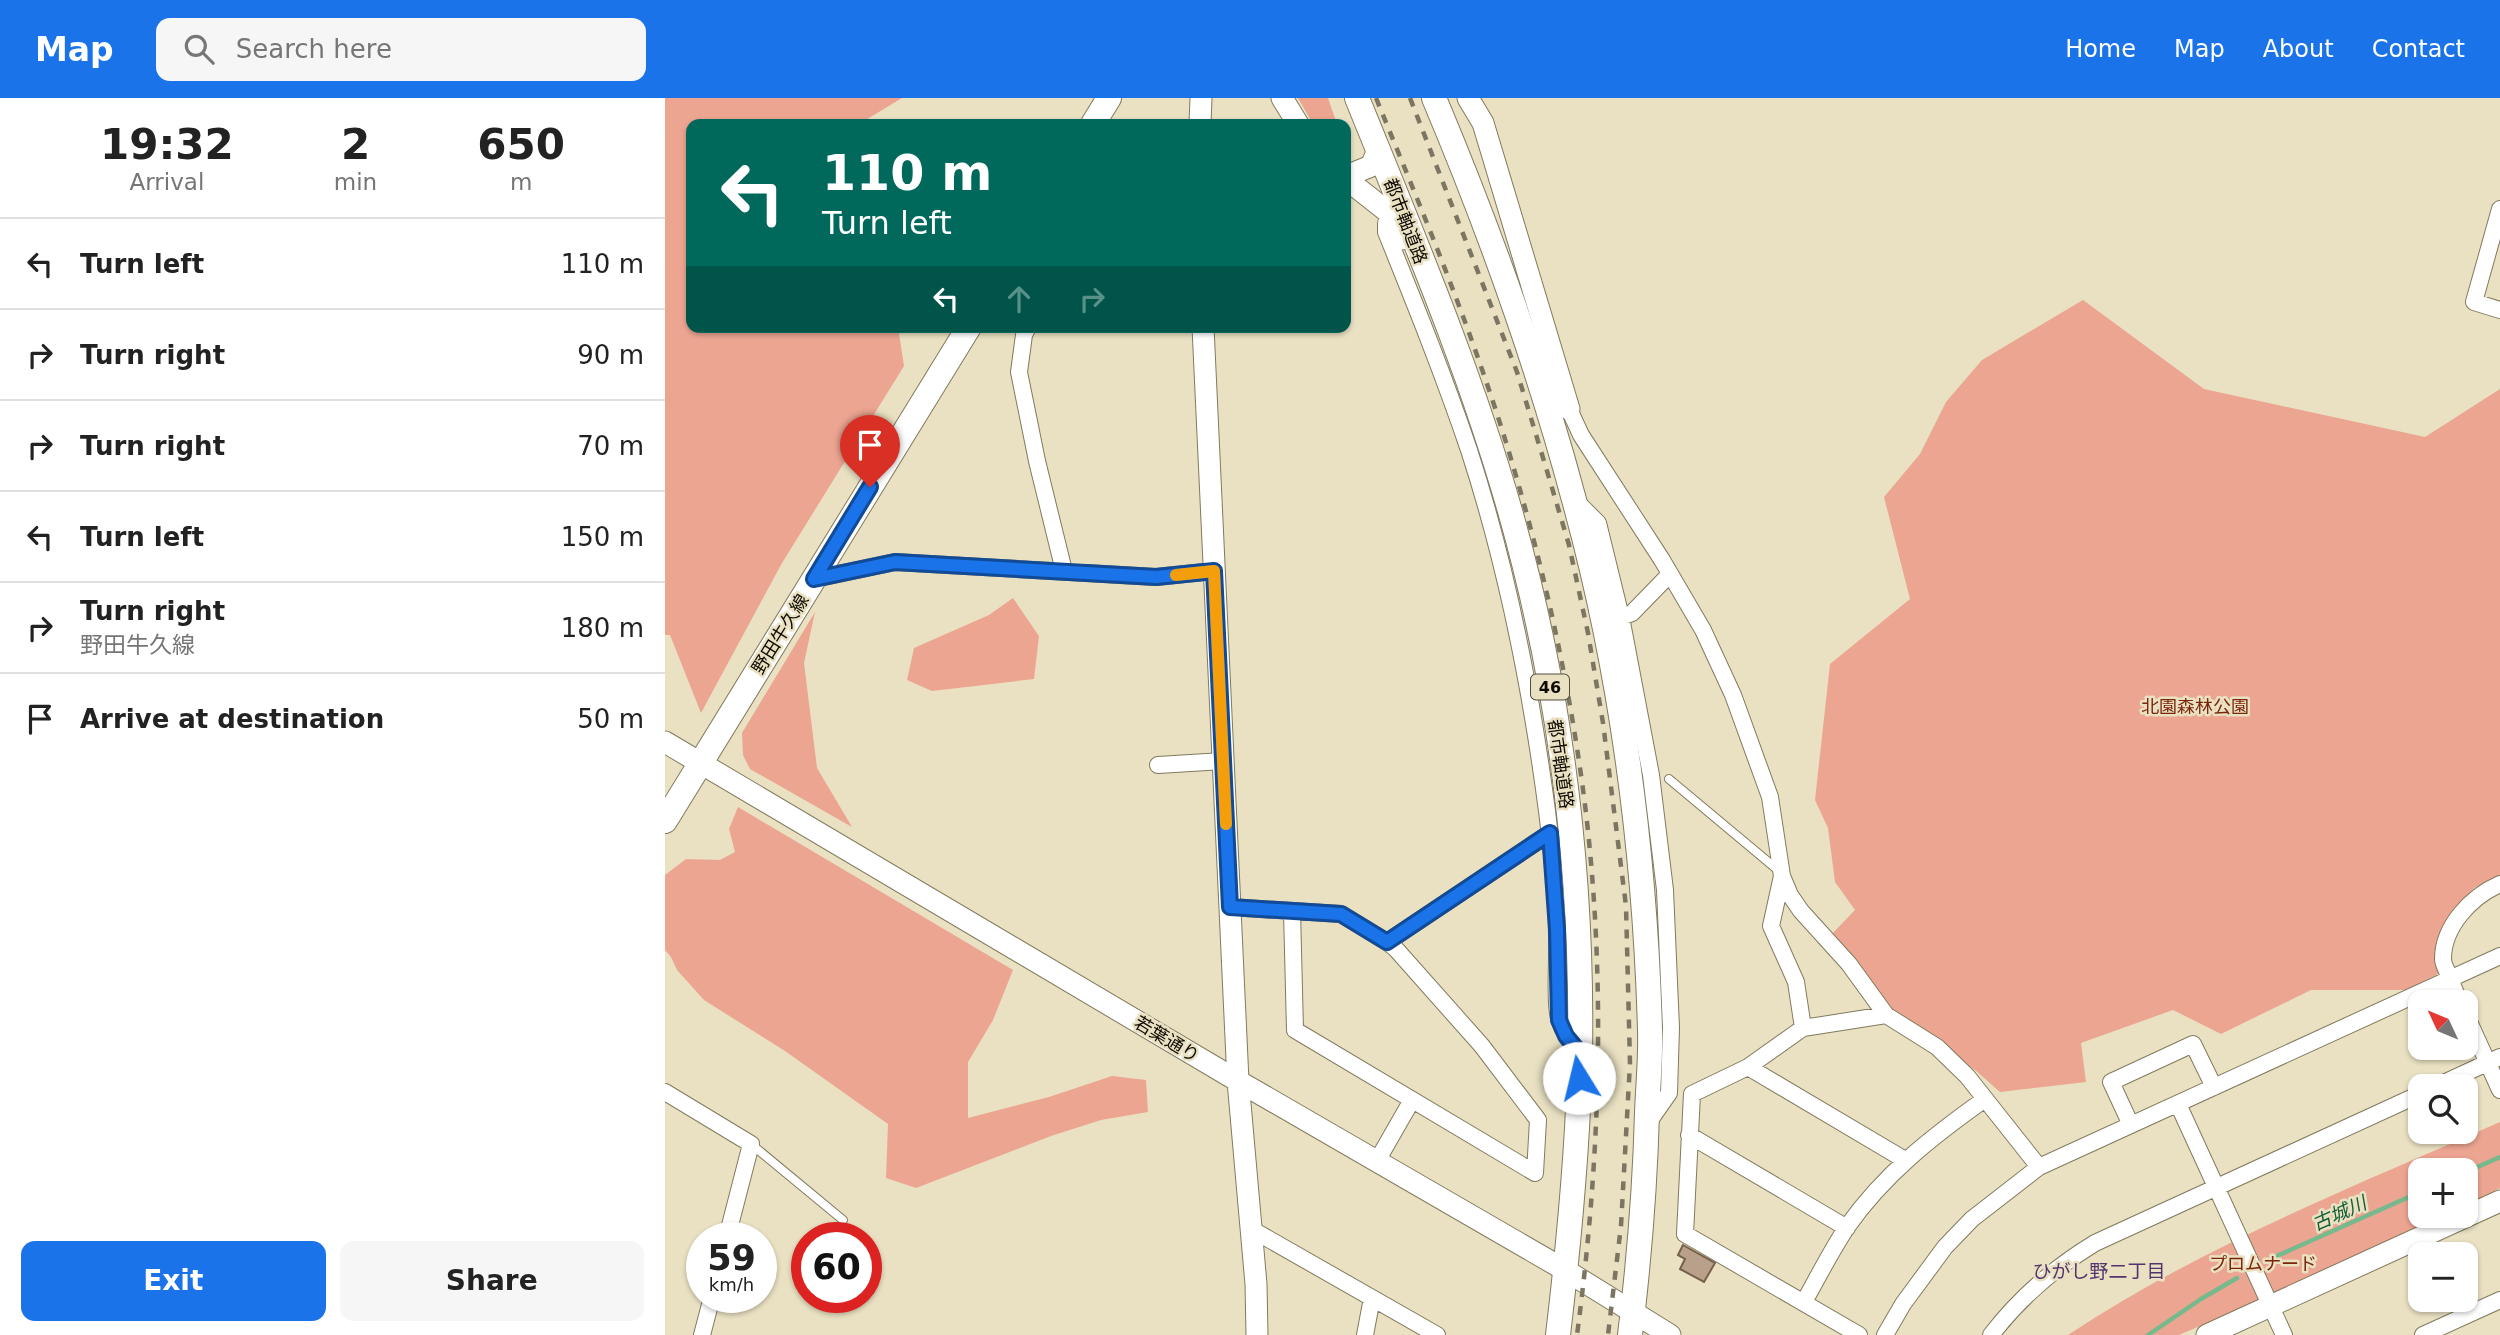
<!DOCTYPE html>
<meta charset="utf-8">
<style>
body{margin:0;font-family:"DejaVu Sans","Noto Sans JP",sans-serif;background:#f6f6f6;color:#222;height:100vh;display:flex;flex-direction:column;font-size:26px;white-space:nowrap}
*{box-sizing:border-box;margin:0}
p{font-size:23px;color:#767676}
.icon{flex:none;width:38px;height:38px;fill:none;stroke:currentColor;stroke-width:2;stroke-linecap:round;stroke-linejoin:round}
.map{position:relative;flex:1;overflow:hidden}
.details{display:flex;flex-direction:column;background:#fff;width:665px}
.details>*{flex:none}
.hud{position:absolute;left:21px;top:21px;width:665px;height:214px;border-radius:14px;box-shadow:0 2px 5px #0004;background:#00695c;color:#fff;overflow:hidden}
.needle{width:46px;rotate:314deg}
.controls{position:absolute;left:1743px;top:892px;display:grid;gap:14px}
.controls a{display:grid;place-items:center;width:70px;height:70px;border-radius:14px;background:#fff;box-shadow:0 2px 5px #0004;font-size:35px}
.speed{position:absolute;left:21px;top:1124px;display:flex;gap:14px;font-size:35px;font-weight:700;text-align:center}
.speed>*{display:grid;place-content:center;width:91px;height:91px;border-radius:50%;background:#fff;box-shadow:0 2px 5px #0004;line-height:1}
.speed small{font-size:18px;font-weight:400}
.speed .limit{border:10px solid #d22;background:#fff;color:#111}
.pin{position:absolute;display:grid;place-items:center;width:60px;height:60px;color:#fff;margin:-72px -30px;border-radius:50% 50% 50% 0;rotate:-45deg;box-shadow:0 0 7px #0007}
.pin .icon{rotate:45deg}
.me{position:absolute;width:77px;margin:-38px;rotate:351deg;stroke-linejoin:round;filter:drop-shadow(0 0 5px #0008)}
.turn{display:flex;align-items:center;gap:24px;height:147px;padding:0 21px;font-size:32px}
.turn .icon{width:91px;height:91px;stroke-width:2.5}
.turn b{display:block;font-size:49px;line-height:60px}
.lanes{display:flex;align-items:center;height:66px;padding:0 21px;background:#0003;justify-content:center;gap:35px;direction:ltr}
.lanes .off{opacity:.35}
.eta{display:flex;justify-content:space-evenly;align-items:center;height:119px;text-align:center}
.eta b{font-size:42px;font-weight:800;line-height:49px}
.primary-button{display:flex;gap:14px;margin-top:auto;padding:14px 21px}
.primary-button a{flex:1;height:80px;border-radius:14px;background:#1a73e8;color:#fff;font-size:28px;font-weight:800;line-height:80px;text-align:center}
.primary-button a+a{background:#f6f6f6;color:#222}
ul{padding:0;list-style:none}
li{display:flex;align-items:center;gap:21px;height:91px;padding:0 21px;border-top:2px solid #e0e0e0}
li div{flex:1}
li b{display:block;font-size:26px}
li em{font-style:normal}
header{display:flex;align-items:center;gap:42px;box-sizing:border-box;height:98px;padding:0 35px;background:#1a73e8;color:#fff}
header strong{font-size:33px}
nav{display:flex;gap:38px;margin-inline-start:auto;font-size:24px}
.search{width:490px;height:63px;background:#f6f6f6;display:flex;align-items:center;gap:18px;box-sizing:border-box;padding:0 24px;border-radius:14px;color:#767676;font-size:26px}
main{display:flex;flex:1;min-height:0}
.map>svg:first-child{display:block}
</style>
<header>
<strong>Map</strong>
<div class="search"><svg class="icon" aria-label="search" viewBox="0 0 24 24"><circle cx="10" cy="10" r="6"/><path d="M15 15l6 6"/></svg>Search here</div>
<nav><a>Home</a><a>Map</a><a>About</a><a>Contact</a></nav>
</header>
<main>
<section class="details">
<div class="eta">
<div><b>19:32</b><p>Arrival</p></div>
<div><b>2</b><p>min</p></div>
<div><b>650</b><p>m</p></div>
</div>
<ul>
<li><svg class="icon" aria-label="left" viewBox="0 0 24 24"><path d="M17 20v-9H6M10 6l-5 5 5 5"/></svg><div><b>Turn left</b></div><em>110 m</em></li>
<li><svg class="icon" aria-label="right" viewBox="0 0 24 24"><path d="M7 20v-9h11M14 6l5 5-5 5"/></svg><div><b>Turn right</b></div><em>90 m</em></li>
<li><svg class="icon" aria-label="right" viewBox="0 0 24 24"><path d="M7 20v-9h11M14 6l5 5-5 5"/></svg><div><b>Turn right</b></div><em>70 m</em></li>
<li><svg class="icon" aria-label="left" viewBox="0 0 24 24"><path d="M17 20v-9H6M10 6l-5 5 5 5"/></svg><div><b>Turn left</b></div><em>150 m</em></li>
<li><svg class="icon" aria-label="right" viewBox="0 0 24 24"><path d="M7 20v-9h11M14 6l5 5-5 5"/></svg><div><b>Turn right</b><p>野田牛久線</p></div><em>180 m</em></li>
<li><svg class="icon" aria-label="arrive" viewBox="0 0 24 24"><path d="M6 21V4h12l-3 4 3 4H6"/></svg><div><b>Arrive at destination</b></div><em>50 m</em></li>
</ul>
<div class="primary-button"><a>Exit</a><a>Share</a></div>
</section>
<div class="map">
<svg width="1835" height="1237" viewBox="0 0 1835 1237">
<rect width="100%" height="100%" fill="#e9e1c2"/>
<!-- green -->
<path fill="#eca591" d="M0,0H237L199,23L200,26H26V229H233L239,268L117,465L36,615L5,537H0Z
M633,0H663L672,26H648Z
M1418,202L1539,291L1760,339L1835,291V778L1809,790L1789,811L1769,862L1775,875L1741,892H1646L1556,936L1508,912L1416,945L1421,984L1335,994L1310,972L1221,908L1166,837L1190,812L1170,784L1163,730L1150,702L1165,566L1245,501L1219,399L1255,356L1281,304L1317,262Z
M348,500L374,538L369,581L267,593L242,582L249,550L324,517Z
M150,514L139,565L152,670L187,729L85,671L78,657L77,635Z
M73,709L348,872L328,922L303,964V1020L384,999L447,978L481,982L483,1014L436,1022L386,1038L251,1090L221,1080L223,1026L120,953L39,902L12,872L6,859L0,852V777L21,761L55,762L70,754L64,731Z
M1835,1024V1090L1801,1107V1073H1755V1118H1776L1614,1194L1514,1237H1403C1537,1148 1688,1089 1835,1024Z"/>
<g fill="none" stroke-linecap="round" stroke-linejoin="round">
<!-- stream -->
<path stroke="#76b98c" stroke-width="4.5" d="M1801,1074L1835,1059
M1605,1161L1755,1094
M1483,1237L1536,1201L1572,1180"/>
</g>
<!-- building -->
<path fill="#b8a08a" stroke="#76604c" stroke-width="2" d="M1018,1147L1050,1165L1039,1184L1015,1171L1020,1161L1013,1157Z"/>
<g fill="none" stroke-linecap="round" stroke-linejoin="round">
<defs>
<path id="lane" d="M1004,681L1114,773
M86,1046L178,1122"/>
<path id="street" d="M1835,111L1809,204L1835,212
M732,115L721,125V134C750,206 779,278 804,352C842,469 866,591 882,713C887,755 892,798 892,840C893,859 889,908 895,924C899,936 907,945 915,955
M363,229L359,237L354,274L372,363L399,473
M904,311L916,337L997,462L1038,532L1068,597L1105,699L1117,778L1125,797L1136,813L1184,866L1221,917
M910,402L933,425L956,519L986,677L1000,792L1006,930L1004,995L983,1025
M149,481L230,464L491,479L549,473
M956,519L967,515L1005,476
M493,667L558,663
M1117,778L1106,828L1131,884L1138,930
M565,809L676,816L722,844L730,850L817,948L873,1022L870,1075L630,932L627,813
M722,844L885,735
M1785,881L1795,905
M1786,881C1783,875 1778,867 1778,861C1778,828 1807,798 1835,786
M1801,917L1835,992
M1083,969L1240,1062
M1770,989L1835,959
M0,994L86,1046L62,1139
M1513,1006L1619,1237
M1466,1027L1446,984L1528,946L1549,989
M1024,1037L1182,1130
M712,1063L747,1002
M586,1131L772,1237
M1139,1204C1153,1179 1166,1153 1182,1129C1219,1076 1268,1038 1320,1001
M37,1237L47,1199
M700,1237L707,1200
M1194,1237L1020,1136L1027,996L1083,969L1138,930L1221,917L1272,949L1302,978L1374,1069
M1220,1237L1238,1206L1280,1149L1307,1121L1374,1069L1835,858
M1326,1237C1356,1198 1389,1170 1430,1145L1755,996
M1758,1237L1835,1202"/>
<path id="secondary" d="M617,0L633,26
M803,0L818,25L904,311
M535,26L536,0
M681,76L689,75L706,68L713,52
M681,81L728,118L737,141
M538,229L573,983L591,1186L592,1237
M0,644L573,983L900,1172L1005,1237
M1542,1237L1835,1103"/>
<path id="primary" d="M692,0C747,136 805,272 845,413C895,589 918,774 915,957C913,1051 904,1144 893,1237
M769,0C825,133 874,270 911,409C957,578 980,757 985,932C986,959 983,987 982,1015C980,1089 974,1163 965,1237
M428,26L444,0
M0,723L304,229"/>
</defs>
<!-- lane casing -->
<use href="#lane" stroke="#817a5e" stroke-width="10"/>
<!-- street casing -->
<use href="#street" stroke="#817a5e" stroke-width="18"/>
<!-- secondary casing -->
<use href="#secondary" stroke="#817a5e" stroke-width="23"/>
<!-- primary casing -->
<use href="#primary" stroke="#817a5e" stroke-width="26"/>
<!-- lane -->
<use href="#lane" stroke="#fff" stroke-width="8"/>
<!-- street -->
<use href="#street" stroke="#fff" stroke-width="16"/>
<!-- secondary -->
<use href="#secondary" stroke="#fff" stroke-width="21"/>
<!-- primary -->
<use href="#primary" stroke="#fff" stroke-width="24"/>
<!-- rail -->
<path stroke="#7b7562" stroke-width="4.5" stroke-dasharray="9 9" stroke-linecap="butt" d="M711,0C761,122 812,244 849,371C882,483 907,599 921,715C941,888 935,1064 912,1237
M745,0L852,274L879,363L904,447L923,535L938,625L961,808L965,965L956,1128L943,1237"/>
</g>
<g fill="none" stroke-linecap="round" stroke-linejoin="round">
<defs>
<path id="route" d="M205,389L149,481L230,464L491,479L549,473L565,809L676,816L722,844L885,735L892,831L894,922L901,938L915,955L914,980"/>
</defs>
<!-- route casing -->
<use href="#route" stroke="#114b97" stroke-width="18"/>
<!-- route -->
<use href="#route" stroke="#1a73e8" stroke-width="12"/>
<!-- slow -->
<path stroke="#f59e0b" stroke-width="12" d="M511,477L549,473L561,726"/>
</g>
<g text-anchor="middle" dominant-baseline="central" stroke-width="5" stroke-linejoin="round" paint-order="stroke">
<!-- shield labels -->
<rect fill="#e9e1c2" stroke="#504c3d" stroke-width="2" x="866" y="576.5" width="38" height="25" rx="5"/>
<g font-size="16" font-weight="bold" fill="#0f0c04">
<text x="885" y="589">46</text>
</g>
<!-- street labels -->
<g font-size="18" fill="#0f0c04" stroke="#e9e1c2">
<text transform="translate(741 123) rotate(69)">都市軸道路</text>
<text transform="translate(115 536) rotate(-58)">野田牛久線</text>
<text transform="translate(896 666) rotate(82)">都市軸道路</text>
<text transform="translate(502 941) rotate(31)">若葉通り</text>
</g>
<!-- park labels -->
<g font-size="18" fill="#7b250b" stroke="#e9e1c2">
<text x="1530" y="608">北園森林公園</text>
<text x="1598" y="1165">プロムナード</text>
</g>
<!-- water labels -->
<g font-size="19" font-style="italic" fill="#115f35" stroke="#e9e1c2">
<text transform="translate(1674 1115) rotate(-24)">古城川</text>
</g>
<!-- neighbourhood labels -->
<g font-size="19" fill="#53336d" stroke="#e9e1c2">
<text x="1434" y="1173">ひがし野二丁目</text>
</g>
</g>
</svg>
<div class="controls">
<a><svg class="needle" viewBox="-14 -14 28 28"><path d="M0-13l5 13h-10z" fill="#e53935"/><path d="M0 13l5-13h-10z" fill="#767676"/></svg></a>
<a><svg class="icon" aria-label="search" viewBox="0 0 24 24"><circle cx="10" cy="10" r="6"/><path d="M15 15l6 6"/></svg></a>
<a>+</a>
<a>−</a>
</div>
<div class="speed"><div>59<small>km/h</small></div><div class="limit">60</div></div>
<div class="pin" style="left:205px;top:389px;background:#d93025"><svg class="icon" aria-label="arrive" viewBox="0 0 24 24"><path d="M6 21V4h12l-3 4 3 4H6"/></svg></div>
<svg class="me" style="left:914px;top:980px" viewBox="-20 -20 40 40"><circle r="19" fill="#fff"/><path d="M0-13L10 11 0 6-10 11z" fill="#1a73e8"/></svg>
<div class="hud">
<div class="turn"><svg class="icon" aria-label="left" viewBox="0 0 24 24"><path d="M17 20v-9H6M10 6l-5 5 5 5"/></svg><div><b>110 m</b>Turn left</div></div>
<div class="lanes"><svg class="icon" aria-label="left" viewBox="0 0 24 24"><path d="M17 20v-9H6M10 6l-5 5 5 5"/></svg><svg class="icon off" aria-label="ahead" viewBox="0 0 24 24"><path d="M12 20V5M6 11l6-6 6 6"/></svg><svg class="icon off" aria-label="right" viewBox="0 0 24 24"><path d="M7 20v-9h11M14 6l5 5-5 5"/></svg></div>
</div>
</div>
</main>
